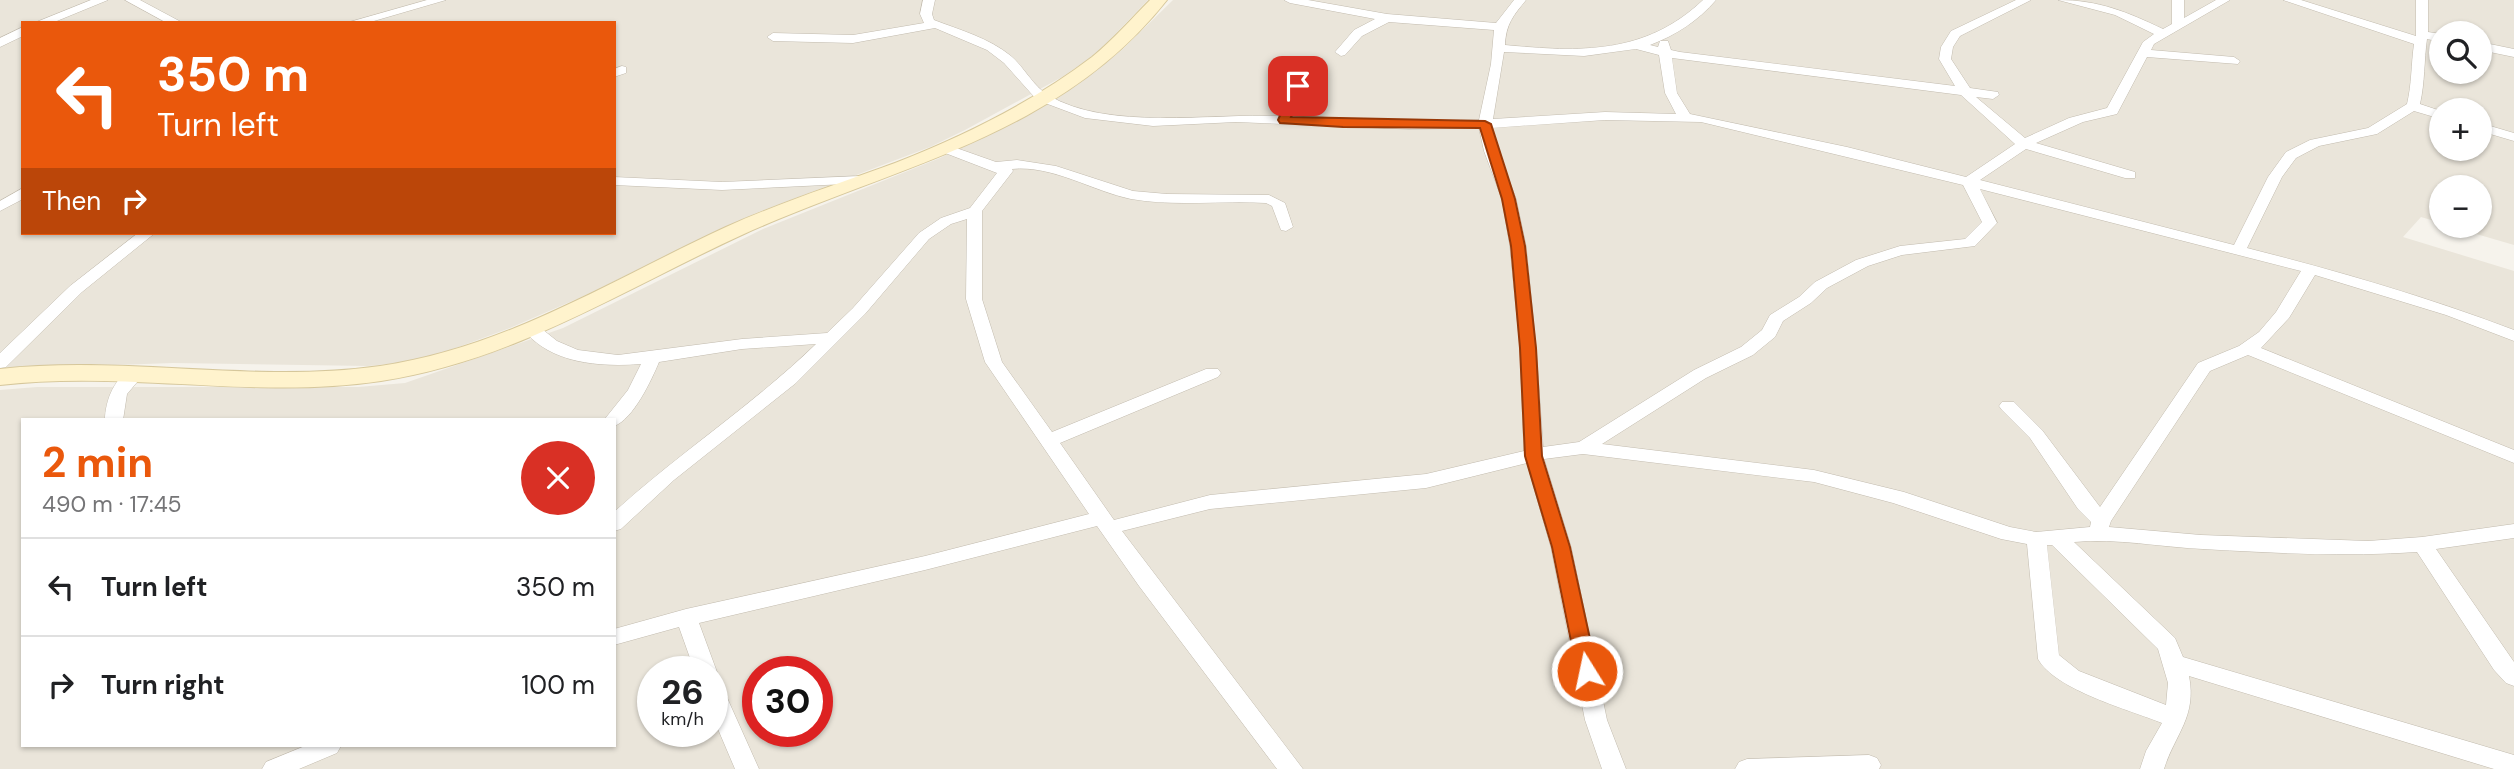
<!DOCTYPE html>
<meta charset="utf-8">
<style>
body{margin:0;font-family:"DM Sans",sans-serif;background:#f6f6f6;color:#202124;height:100vh;display:flex;flex-direction:column;font-size:26px;white-space:nowrap}
*{box-sizing:border-box;margin:0}
p{font-size:23px;color:#757577}
.icon{flex:none;width:38px;height:38px;fill:none;stroke:currentColor;stroke-width:2;stroke-linecap:round;stroke-linejoin:round}
.map{position:relative;flex:1;overflow:hidden}
.details{position:absolute;left:21px;top:418px;width:595px;height:329px;display:flex;flex-direction:column;background:#fff;border-radius:0px;box-shadow:0 2px 5px #0004}
.details>*{flex:none}
.guide{position:absolute;left:21px;top:21px;width:595px;height:214px;border-radius:0px;box-shadow:0 2px 5px #0004;background:#ea580c;color:#fff;overflow:hidden}
.controls{position:absolute;left:2429px;top:21px;display:grid;gap:14px}
.controls a{display:grid;place-items:center;width:63px;height:63px;border-radius:50%;background:#fff;box-shadow:0 2px 5px #0004;font-size:35px}
.speed{position:absolute;left:637px;top:656px;display:flex;gap:14px;font-size:35px;font-weight:700;text-align:center}
.speed>*{display:grid;place-content:center;width:91px;height:91px;border-radius:50%;background:#fff;box-shadow:0 2px 5px #0004;line-height:1}
.speed small{font-size:18px;font-weight:400}
.speed .limit{border:10px solid #d22;background:#fff;color:#111}
.pin{position:absolute;display:grid;place-items:center;width:60px;height:60px;color:#fff;margin:-30px;border-radius:14px;box-shadow:0 4px 10px #0006}
.me{position:absolute;width:77px;margin:-38px;rotate:350deg;stroke-linejoin:round;filter:drop-shadow(0 0 5px #0008)}
.turn{display:flex;align-items:center;gap:24px;height:147px;padding:0 21px;font-size:32px}
.turn .icon{width:91px;height:91px;stroke-width:2.5}
.turn b{display:block;font-size:49px;line-height:60px}
.then{display:flex;align-items:center;height:66px;padding:0 21px;background:#0003;gap:14px;font-size:26px}
.round{display:grid;place-items:center;flex:none;width:74px;height:74px;border-radius:37px;background:#f6f6f6}
.headline{display:flex;align-items:center;justify-content:space-between;height:119px;padding:0 21px}
h1{font-size:42px;font-weight:700;line-height:52px;color:#ea580c}
ul{padding:0;list-style:none}
li{display:flex;align-items:center;gap:21px;height:98px;padding:0 21px;border-top:2px solid #e0e0e0}
li div{flex:1}
li b{display:block;font-size:26px}
li em{font-style:normal}
.map>svg:first-child{display:block}
</style>
<div class="map">
<svg width="2514" height="769" viewBox="0 0 2514 769">
<rect width="100%" height="100%" fill="#f6f3ec"/>
<!-- residential -->
<path fill="#eae5da" fill-rule="evenodd" d="M0,0H1148L1096,54L1062,77L965,130L930,147L756,213L579,298L510,328L445,352L407,362L368,366L173,363L0,369ZM23,23H614V233H23Z
M1173,0H2514V245L2449,226H2480V187H2441V223L2421,217L2403,237L2514,271V769H0V390L37,387H358L405,383L563,328L763,229L940,158L1039,108L1090,75L1123,49ZM2441,33H2480V72H2441ZM2441,110H2480V149H2441ZM23,420H614V746H23ZM653,672H712V732H653ZM758,672H817V732H758Z"/>
<g fill="none" stroke-linecap="round" stroke-linejoin="round">
<defs>
<path id="street" d="M91,0H108L52,23H34Z
M125,0H140L183,23H167Z
M427,0H446L367,23H346Z
M923,0H935L932,14L934,20C960,30 989,38 1011,56C1024,67 1033,86 1048,95C1107,131 1212,113 1279,116L1300,68L1306,64L1312,68L1292,116L1409,121L1479,120L1491,64L1494,30L1389,22L1362,36L1345,55L1341,56L1335,52L1354,30L1375,19L1290,3L1284,0H1308L1387,14L1496,23L1514,0H1526C1513,16 1506,24 1505,45C1580,52 1645,55 1703,0H1716C1698,21 1676,35 1650,45L1658,47L1660,41H1668L1671,50L1680,52L1955,86L1939,59L1941,47L1951,31L2016,0H2031L1960,36L1953,47L1951,59L1970,88L1998,92L1999,95L1993,99L1976,97L2025,138L2069,118L2107,108L2143,42L2154,34L2115,15L2058,0C2099,0 2127,12 2163,29L2172,24V0H2184V18L2216,0H2230L2154,44L2151,50L2234,57L2240,61L2238,64L2147,57L2117,114L2083,122L2036,143L2135,172V178H2125L2026,149L1980,180L2234,245L2268,177L2286,152L2310,140L2368,128L2407,104C2412,83 2411,65 2414,44L2283,0H2301L2416,36V0H2428V32L2441,34V42L2427,39C2424,61 2425,82 2420,104L2441,111V119L2414,111L2377,134L2319,146L2296,158L2282,177L2247,248C2338,271 2427,297 2514,330V341L2446,315L2315,275L2289,318L2261,348L2514,450V463L2248,355L2210,371L2111,521L2109,527L2201,535L2368,541L2422,537L2514,524V538L2436,549L2514,662V686L2506,683L2494,670L2417,552C2346,557 2274,553 2203,549C2160,547 2117,538 2074,542L2175,638L2183,657L2514,755V769H2494L2189,676C2197,717 2175,734 2164,769H2140L2146,751L2162,723C2130,710 2055,690 2038,659L2027,544L2001,539L1893,503L1814,482L1583,454L1544,459L1571,547L1607,720L1626,769H1602L1585,720L1551,547L1527,463L1426,488L1210,509L1122,531L1303,769H1277L1139,586L1097,526L925,570L699,623L717,672L712,679V672H695L679,627L614,645V629L686,609L925,556L1089,514L985,362L966,299L967,219L951,224L929,239L865,314L796,383L674,480L621,529L614,531V512C679,453 753,405 816,344L742,349L659,362C652,379 633,420 614,426V420H604L628,390L641,364C600,367 550,364 523,329L525,325H537L557,341L578,350L618,355L742,339L827,333L853,308L919,233L941,218L970,208L997,173L940,151V145L945,144L996,162L1017,160L1056,166L1133,191L1167,194L1269,195L1285,203L1293,227L1286,231L1281,230L1272,206L1266,203C1221,200 1176,207 1131,199C1092,191 1053,165 1012,169L1013,171L982,211V299L1002,362L1052,432L1206,369H1218L1221,373L1218,377L1060,443L1114,520L1210,495L1426,474L1524,451L1520,348L1510,246L1502,199L1484,151L1479,128L1409,129L1236,122L1153,126L1085,118L1037,100L1004,63L987,50L935,28L853,43L773,41L767,37L773,33L853,35L924,23L920,14ZM1636,49L1659,55L1665,93L1676,114L1605,112L1493,119L1504,52L1584,56ZM1672,58L1961,95L2015,144L1966,177L1847,147L1690,114L1677,93ZM1605,120L1701,122L1963,185L1982,222L1965,239L1900,246L1856,260L1815,282L1799,297L1770,315L1762,330L1741,347L1694,370L1579,442L1543,447L1536,348L1526,246L1516,199L1498,151L1492,128ZM1980,189L2301,271L2276,312L2259,332L2239,346L2198,363L2100,507L2042,430L2014,402H2002L1999,406L2002,410L2030,438L2078,509L2091,522L2090,527L2036,532L2010,527L1904,492L1814,470L1602,444L1706,378L1753,355L1775,337L1783,321L1811,303L1827,288L1868,266L1902,255L1975,246L1997,223ZM2047,545H2052L2158,649L2168,683L2166,705L2079,671L2059,655Z
M23,27V36L0,47V38Z
M2480,42L2514,49V57L2480,50Z
M622,66L626,67V73L614,77V69Z
M2480,123L2514,133V141L2480,131Z
M861,176L868,180L866,183L722,190L614,185V177L722,182Z
M23,188V199L0,211V201Z
M138,233H155L82,292L6,367L0,368V353L70,286Z
M135,369L144,374L127,394L123,420H105C105,401 115,374 135,369Z
M712,679L720,682L759,769H735L712,715Z
M305,746H341L337,753L299,769H262L266,762Z
M1869,755L1877,758L1881,765L1879,769H1735L1739,762L1747,759Z"/>
<path id="secondary" d="M1150,0H1167C1059,137 894,166 744,234C624,289 514,361 381,381C255,400 126,370 0,385V369C126,355 254,384 380,366C506,348 613,279 726,227C781,202 838,184 895,163C964,136 1033,102 1092,57C1113,40 1131,19 1150,0Z"/>
</defs>
<!-- street casing -->
<use href="#street" stroke="#c2bbae" stroke-width="1"/>
<!-- secondary casing -->
<use href="#secondary" stroke="#d6c79b" stroke-width="2"/>
<!-- street -->
<use href="#street" fill="#fff" fill-rule="evenodd"/>
<!-- secondary -->
<use href="#secondary" fill="#fff3cd" fill-rule="evenodd"/>
</g>
<!-- route -->
<path fill="#ea580c" stroke="#983908" stroke-width="2" d="M1298,82L1304,86L1291,117L1485,121L1491,124L1515,199L1525,246L1536,348L1542,456L1570,547L1597,671L1594,677L1587,679L1580,677L1577,671L1552,547L1525,456L1520,348L1511,246L1502,199L1480,128L1343,127L1280,123L1278,120L1293,86Z"/>
</svg>
<div class="controls">
<a><svg class="icon" aria-label="search" viewBox="0 0 24 24"><circle cx="10" cy="10" r="6"/><path d="M15 15l6 6"/></svg></a>
<a>+</a>
<a>−</a>
</div>
<div class="speed"><div>26<small>km/h</small></div><div class="limit">30</div></div>
<div class="pin" style="left:1298px;top:86px;background:#d93025"><svg class="icon" aria-label="arrive" viewBox="0 0 24 24"><path d="M6 21V4h12l-3 4 3 4H6"/></svg></div>
<svg class="me" style="left:1587px;top:671px" viewBox="-20 -20 40 40"><circle r="17" fill="#ea580c" stroke="#fff" stroke-width="3"/><path d="M0-11L8 9 0 5-8 9z" fill="#fff"/></svg>
<div class="guide">
<div class="turn"><svg class="icon" aria-label="left" viewBox="0 0 24 24"><path d="M17 20v-9H6M10 6l-5 5 5 5"/></svg><div><b>350 m</b>Turn left</div></div>
<div class="then">Then<svg class="icon" aria-label="right" viewBox="0 0 24 24"><path d="M7 20v-9h11M14 6l5 5-5 5"/></svg></div>
</div>
<section class="details">
<div class="headline"><div><h1>2 min</h1><p>490 m · 17:45</p></div><a class="round" style="background:#d93025;color:#fff"><svg class="icon" aria-label="close" viewBox="0 0 24 24"><path d="M6 6l12 12M18 6L6 18"/></svg></a></div>
<ul>
<li><svg class="icon" aria-label="left" viewBox="0 0 24 24"><path d="M17 20v-9H6M10 6l-5 5 5 5"/></svg><div><b>Turn left</b></div><em>350 m</em></li>
<li><svg class="icon" aria-label="right" viewBox="0 0 24 24"><path d="M7 20v-9h11M14 6l5 5-5 5"/></svg><div><b>Turn right</b></div><em>100 m</em></li>
</ul>
</section>
</div>
